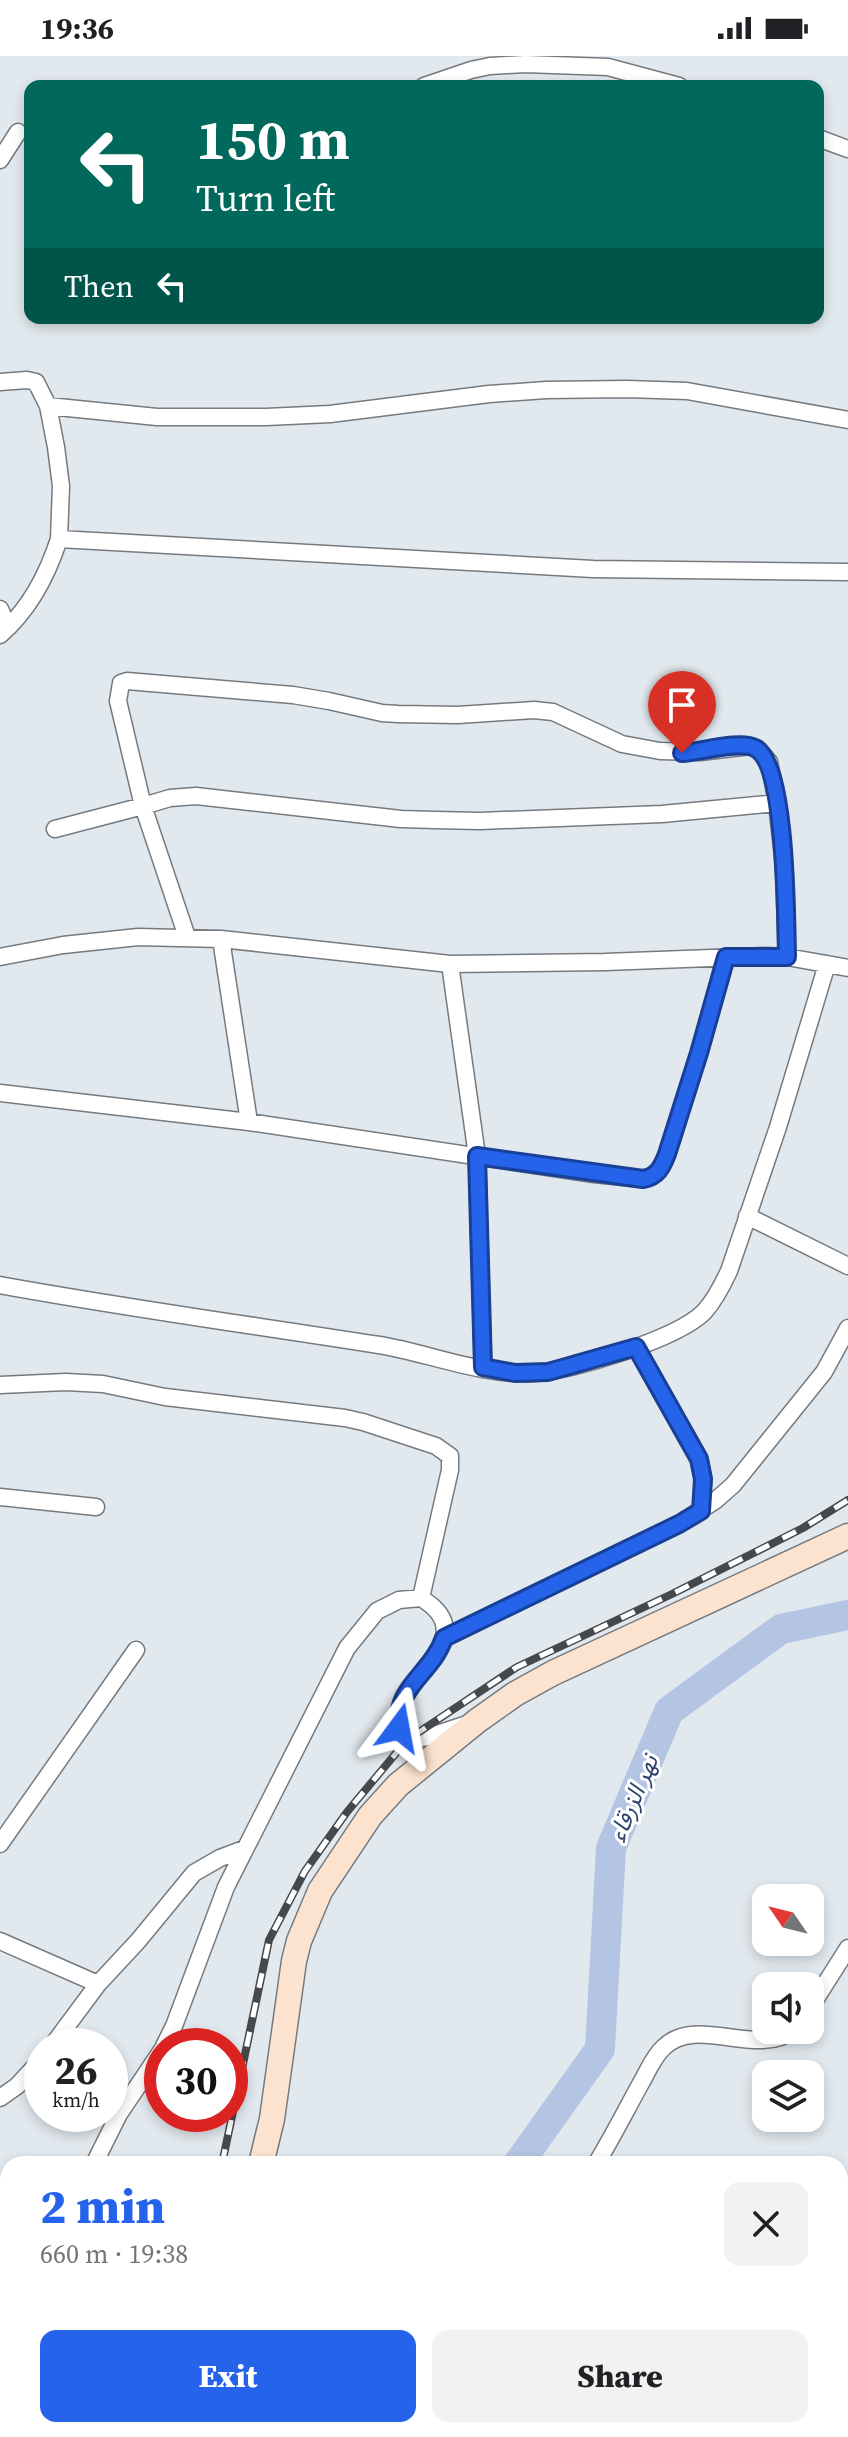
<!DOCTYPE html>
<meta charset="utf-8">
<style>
body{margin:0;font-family:"Source Serif 4","Noto Sans Arabic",serif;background:#f2f2f2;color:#202124;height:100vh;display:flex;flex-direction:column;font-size:30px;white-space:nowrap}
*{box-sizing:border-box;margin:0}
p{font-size:26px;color:#757577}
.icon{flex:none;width:44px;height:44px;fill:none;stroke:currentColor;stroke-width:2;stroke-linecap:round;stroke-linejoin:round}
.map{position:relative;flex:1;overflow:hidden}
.side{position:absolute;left:0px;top:2100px;width:848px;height:282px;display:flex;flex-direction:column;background:#fff;border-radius:24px 24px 0 0;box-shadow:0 4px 12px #0003}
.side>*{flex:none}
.hud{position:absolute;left:24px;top:24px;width:800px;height:244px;border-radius:16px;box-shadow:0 4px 12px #0003;background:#00695c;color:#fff;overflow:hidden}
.needle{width:52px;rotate:305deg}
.controls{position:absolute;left:752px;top:1828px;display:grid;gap:16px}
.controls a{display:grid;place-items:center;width:72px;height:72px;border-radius:16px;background:#fff;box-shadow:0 4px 12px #0003;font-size:40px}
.speed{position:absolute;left:24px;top:1972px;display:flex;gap:16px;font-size:40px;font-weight:700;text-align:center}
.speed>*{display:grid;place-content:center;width:104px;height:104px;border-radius:50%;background:#fff;box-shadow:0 4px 12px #0003;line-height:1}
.speed small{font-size:20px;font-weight:400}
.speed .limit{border:12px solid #d22;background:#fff;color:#111}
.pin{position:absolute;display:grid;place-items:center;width:68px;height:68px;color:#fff;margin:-82px -34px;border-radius:50% 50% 50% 0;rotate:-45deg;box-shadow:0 0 8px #0007}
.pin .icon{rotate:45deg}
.me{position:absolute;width:88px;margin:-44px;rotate:13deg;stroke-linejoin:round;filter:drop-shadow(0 0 6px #0008)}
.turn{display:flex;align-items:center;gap:28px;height:168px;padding:0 40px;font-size:36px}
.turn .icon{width:104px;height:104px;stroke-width:2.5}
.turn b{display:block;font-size:56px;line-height:68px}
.then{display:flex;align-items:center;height:76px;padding:0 40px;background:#0003;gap:16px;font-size:30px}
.round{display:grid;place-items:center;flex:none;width:84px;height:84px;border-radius:16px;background:#f2f2f2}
.summary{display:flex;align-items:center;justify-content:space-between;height:136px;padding:0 40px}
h1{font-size:48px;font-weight:800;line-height:60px;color:#2563eb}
.primary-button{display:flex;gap:16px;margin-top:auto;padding:16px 40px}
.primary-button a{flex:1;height:92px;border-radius:16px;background:#2563eb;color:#fff;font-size:32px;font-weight:800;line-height:92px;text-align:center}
.primary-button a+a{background:#f2f2f2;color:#202124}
.status{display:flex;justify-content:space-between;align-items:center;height:56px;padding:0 40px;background:#fff;direction:ltr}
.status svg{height:22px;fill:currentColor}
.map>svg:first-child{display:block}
</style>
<div class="status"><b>19:36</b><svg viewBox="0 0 49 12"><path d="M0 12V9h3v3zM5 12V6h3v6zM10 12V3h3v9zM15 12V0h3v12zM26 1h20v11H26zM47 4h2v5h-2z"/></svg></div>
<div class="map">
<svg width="848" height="2381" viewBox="0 0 848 2381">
<rect width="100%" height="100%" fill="#e2e9ee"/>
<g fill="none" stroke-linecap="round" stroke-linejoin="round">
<!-- river -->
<path stroke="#b4c5e3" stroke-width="30" d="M518,2108L600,1993L611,1792L669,1655L781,1573L848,1559
M256,2381L261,2374"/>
<defs>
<path id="street" d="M424,30L471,14L490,10L525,8L608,11L679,30
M818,82L848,93
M0,104L18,76
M0,326L27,324L36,326L48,350L56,391L61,430L59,483L593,513L848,516
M48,350L157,361H266L330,358L489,338L546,334L627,333L687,335L848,364
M0,553L8,571
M0,579C30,553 47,520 59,483
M55,773L143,750L118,645L121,627L127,625L293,639L329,645L382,657L398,658L458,659L534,654L553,656L622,688L660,695L700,696L750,690L758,693L769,706L777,747L784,810L787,901
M187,881L143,750L170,742L196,740L401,763L435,764L480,765L662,758L777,747
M221,883L249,1066
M0,901L63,889L138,881L221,883L450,908L605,906L766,900L787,901L848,912
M450,908L477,1100L483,1311
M0,1037L249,1066L594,1118L643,1123C657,1121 663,1111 667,1098L699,997L726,901
M747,1160L848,1210
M0,1229C126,1252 252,1269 379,1289C429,1297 482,1320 534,1317C572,1315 677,1283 704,1256C715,1244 722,1230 729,1215L778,1071L827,908
M636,1291L699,1403L703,1423L701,1455
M0,1329L66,1326L103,1328L165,1341L345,1362L363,1366L436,1390L450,1400V1414L421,1542C488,1583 391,1622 399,1668C400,1676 401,1680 407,1684L428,1681L464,1669
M0,1441L96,1451
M444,1582L679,1468L716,1444L733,1429L824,1316L848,1272
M0,1788L136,1594
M0,1885L98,1928
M810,1952L848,1892
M52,1990L98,1928L138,1885L194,1817L220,1802L244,1793
M164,1990L174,1970L226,1831L347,1592L377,1555L399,1544L421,1542
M0,2042L17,2030L42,2003
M94,2108L119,2058L162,1994
M596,2108C612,2082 626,2054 641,2027C648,2015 653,2001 664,1991C697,1959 756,2002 794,1974
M0,2171L8,2175
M0,2276L8,2269
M355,2381L361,2374"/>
<path id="secondary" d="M261,2108L272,2063L294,1905L299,1885L320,1835L370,1760L398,1729L477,1665L515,1638L553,1617L848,1480
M840,2266L848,2258
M166,2381L171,2374
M730,2381L736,2374"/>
</defs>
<!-- street casing -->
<use href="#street" stroke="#757a7f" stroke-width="19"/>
<!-- secondary casing -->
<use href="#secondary" stroke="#757a7f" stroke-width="27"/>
<!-- street -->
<use href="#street" stroke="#fff" stroke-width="16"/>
<!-- secondary -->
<use href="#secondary" stroke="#fbe3cf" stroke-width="24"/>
<defs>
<path id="rail" d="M222,2108L269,1884L305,1815L347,1756L407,1684L517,1611L672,1538L803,1472L848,1444
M125,2381L129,2374"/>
</defs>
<!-- rail casing -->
<use href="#rail" stroke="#46484b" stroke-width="8"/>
<!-- rail -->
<use href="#rail" stroke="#fff" stroke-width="5" stroke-dasharray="15" stroke-linecap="butt"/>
</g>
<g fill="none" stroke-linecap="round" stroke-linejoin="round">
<defs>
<path id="route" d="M399,1672C395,1629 432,1618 444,1582L679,1468L701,1455L703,1423L699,1403L636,1291L548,1316L515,1317L483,1311L477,1100L643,1123C657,1121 662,1111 667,1098L699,997L726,901H787C786,865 787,708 755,692C740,684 700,696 682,697"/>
</defs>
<!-- route casing -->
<use href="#route" stroke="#184099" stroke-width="20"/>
<!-- route -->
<use href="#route" stroke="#2563eb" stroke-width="14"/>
</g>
<g text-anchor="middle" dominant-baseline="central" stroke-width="6" stroke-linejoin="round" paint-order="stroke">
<!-- water labels -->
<g font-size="24" font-style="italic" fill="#2c436d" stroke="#fff">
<text transform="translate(633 1742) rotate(-67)">نهر الزرقاء</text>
</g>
</g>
</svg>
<div class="controls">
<a><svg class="needle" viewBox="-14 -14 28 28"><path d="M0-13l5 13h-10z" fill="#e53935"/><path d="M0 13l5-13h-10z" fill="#757577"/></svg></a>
<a><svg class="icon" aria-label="sound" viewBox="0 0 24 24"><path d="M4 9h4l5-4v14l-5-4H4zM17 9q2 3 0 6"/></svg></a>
<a><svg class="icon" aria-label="layers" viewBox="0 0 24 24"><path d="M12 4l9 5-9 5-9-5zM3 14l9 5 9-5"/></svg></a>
</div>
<div class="speed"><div>26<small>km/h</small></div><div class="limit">30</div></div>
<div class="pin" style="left:682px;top:697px;background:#d93025"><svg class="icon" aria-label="arrive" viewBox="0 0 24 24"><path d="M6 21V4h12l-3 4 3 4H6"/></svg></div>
<svg class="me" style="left:399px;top:1672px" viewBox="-20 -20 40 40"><path d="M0-17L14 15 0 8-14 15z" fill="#2563eb" stroke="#fff" stroke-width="4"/></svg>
<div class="hud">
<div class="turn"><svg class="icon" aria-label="left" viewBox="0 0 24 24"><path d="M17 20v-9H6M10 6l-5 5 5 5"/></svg><div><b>150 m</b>Turn left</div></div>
<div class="then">Then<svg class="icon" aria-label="left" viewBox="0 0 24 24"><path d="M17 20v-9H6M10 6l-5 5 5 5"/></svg></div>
</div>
<section class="side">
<div class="summary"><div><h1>2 min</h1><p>660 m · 19:38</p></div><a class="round"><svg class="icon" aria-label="close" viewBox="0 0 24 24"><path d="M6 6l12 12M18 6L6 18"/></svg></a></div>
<div class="primary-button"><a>Exit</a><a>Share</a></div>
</section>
</div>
